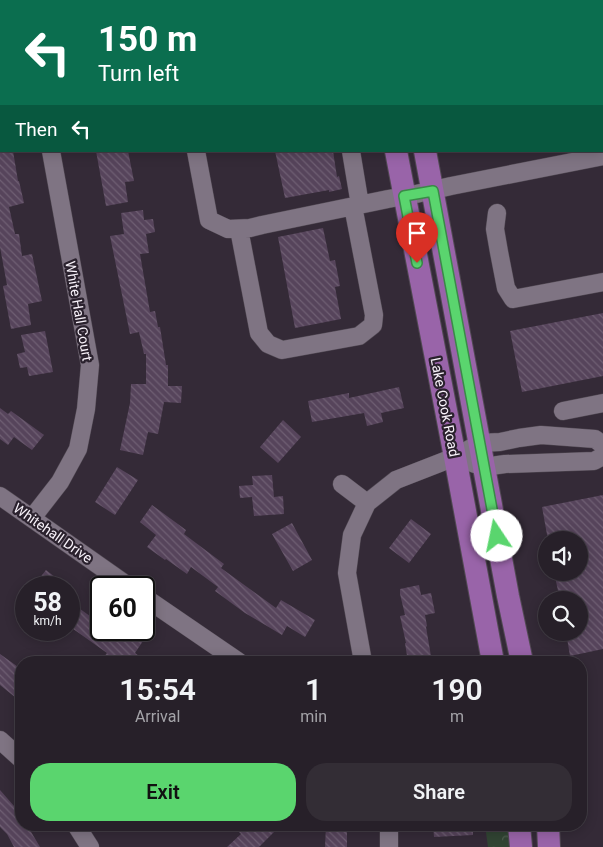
<!DOCTYPE html>
<style>
body{margin:0;font-family:Roboto,sans-serif;background:#332d35;color:#f1f3f6;height:100vh;display:flex;flex-direction:column;font-size:19px;white-space:nowrap}
*{box-sizing:border-box;margin:0}
p{font-size:16px;color:#a4a3a8}
.icon{flex:none;width:28px;height:28px;fill:none;stroke:currentColor;stroke-width:2;stroke-linecap:round;stroke-linejoin:round}
.map{position:relative;flex:1;overflow:hidden}
.details{position:absolute;left:15px;top:656px;width:572px;height:175px;display:flex;flex-direction:column;background:#272029;border-radius:20px;box-shadow:0 2px 12px #0003,0 0 0 1px #433e46}
.details>*{flex:none}
.banner{position:absolute;left:0px;top:0px;width:604px;height:152px;box-shadow:0 2px 12px #0003,0 0 0 1px #433e46;background:#0b6e4f;color:#fff;overflow:hidden}
.tools{position:absolute;left:538px;top:531px;display:grid;gap:10px}
.tools a{display:grid;place-items:center;width:50px;height:50px;border-radius:50%;background:#272029;box-shadow:0 2px 12px #0003,0 0 0 1px #433e46;font-size:25px}
.speed{position:absolute;left:15px;top:576px;display:flex;gap:10px;font-size:25px;font-weight:700;text-align:center}
.speed>*{display:grid;place-content:center;width:65px;height:65px;border-radius:50%;background:#272029;box-shadow:0 2px 12px #0003,0 0 0 1px #433e46;line-height:1}
.speed small{font-size:12px;font-weight:400}
.speed .limit{border:2px solid #111;border-radius:8px;background:#fff;color:#111}
.pin{position:absolute;display:grid;place-items:center;width:42px;height:42px;color:#fff;margin:-51px -21px;border-radius:50% 50% 50% 0;rotate:-45deg;box-shadow:0 0 5px #0007}
.pin .icon{rotate:45deg}
.me{position:absolute;width:55px;margin:-28px;rotate:349deg;stroke-linejoin:round;filter:drop-shadow(0 0 4px #0008)}
.turn{display:flex;align-items:center;gap:18px;height:105px;padding:0 15px;font-size:22px}
.turn .icon{width:65px;height:65px;stroke-width:2.5}
.turn b{display:block;font-size:35px;line-height:42px}
.then{display:flex;align-items:center;height:48px;padding:0 15px;background:#0003;gap:10px;font-size:19px}
.eta{display:flex;justify-content:space-evenly;align-items:center;height:85px;text-align:center}
.eta b{font-size:30px;font-weight:600;line-height:35px}
.action{display:flex;gap:10px;margin-top:auto;padding:10px 15px}
.action a{flex:1;height:58px;border-radius:20px;background:#5ad56e;color:#111;font-size:20px;font-weight:600;line-height:58px;text-align:center}
.action a+a{background:#332d35;color:#f1f3f6}
.map>svg:first-child{display:block}
</style>
<div class="map">
<svg width="603" height="847" viewBox="0 0 603 847">
<defs>
<pattern id="park-crowns" width="20" height="18" patternUnits="userSpaceOnUse" patternTransform="scale(1.25)"><rect width="20" height="18" fill="#314433"/><path d="M2 6a3 3 0 1 1 6 0M12 15a3 3 0 1 1 6 0" fill="none" stroke="#505f51"/></pattern>
<pattern id="building-back-hatch" width="6" height="6" patternUnits="userSpaceOnUse" patternTransform="scale(1.25)"><rect width="6" height="6" fill="#56445b"/><path d="M-1 5l2 2M0 0l6 6M5-1l2 2" fill="none" stroke="#6f5f73"/></pattern>
</defs>
<rect width="100%" height="100%" fill="#342a37"/>
<!-- park -->
<path fill="url(#park-crowns)" d="M485,825H512L513,847H488Z"/>
<!-- building -->
<path fill="url(#building-back-hatch)" d="M0,151H13L18,181H19L24,203L9,207L15,234H19L22,256L32,254L42,301L28,304L31,325L11,329L3,286L7,285L0,247Z
M96,151H128L134,181L125,182L128,202L106,206Z
M275,151H333L337,177L339,176L342,189L329,192V190L285,198Z
M143,210L144,220L153,219L155,232L146,234L149,253L140,254L150,312L155,311L158,327H160L166,365H168V386H182L181,403L164,402L158,434L148,432L143,455L120,450L130,403L131,384H146V354H144L139,332L130,334L110,236L124,234L121,213Z
M323,228L330,261L335,260L340,286L335,287L341,319L295,328L278,237Z
M603,313V376L522,392L510,331Z
M45,331L53,372L29,376L27,367L20,368L17,354L25,352L21,335Z
M399,387L404,408L381,413L383,422L367,426L364,413L312,422L308,401L349,393V398Z
M0,408L8,414L11,411L44,435L32,450L14,437L8,445L0,439Z
M283,420L301,437L278,463L260,447Z
M117,467L138,480L115,515L95,502Z
M272,475L274,497L283,496L284,514L254,516L252,497L240,498L239,486L253,485L252,476Z
M603,495V649L570,656L566,632H579V600H560L554,572H579V540H548L542,507Z
M152,505L186,530L184,534L224,564L221,568L276,608L281,600L315,620L305,637L287,626L282,635L245,613L215,591L218,587L191,567L187,574L166,559L165,560L147,547L156,535L140,522Z
M411,519L431,534L409,563L389,548Z
M292,523L312,560L293,571L272,534Z
M46,570L69,588H32Z
M419,585L421,595L431,593L435,613L425,615L427,626L426,627L432,662H408L405,643H406L400,616L405,615L400,594V589Z
M69,601L101,624V630H128L143,641L135,653L147,662H110L103,658L107,653L69,626Z
M0,654L21,669V702L0,685Z
M0,790L21,814V825H27L40,847H14L7,834L0,827Z
M232,825H269L275,831L259,847H227L241,834Z
M326,825H347V847H325Z
M433,825H473V835L434,837Z"/>
<g fill="none" stroke-linecap="round" stroke-linejoin="round">
<defs>
<path id="minor" d="M167,0L168,1
M280,0L281,1
M298,0L300,1
M317,0L318,1
M448,0L449,1
M196,151L209,220L228,229L250,228L262,225L388,199L416,194L451,186L603,156
M351,151L360,205
M497,213L495,229L499,252L506,288L513,299L603,282
M239,229L259,333L268,344L282,350L359,336L373,325L374,315L353,206
M563,411L603,403
M472,463L484,467L505,464L594,461L603,456
M342,484L367,503
M0,496L131,588
M32,518L60,482L78,449L86,409L90,365L51,151
M144,597L239,662
M363,662L347,573L352,535L367,503L396,480L455,457L480,443L500,442L519,438L541,435L595,439L603,445
M0,740L21,759
M76,825L90,847
M389,825V847"/>
<path id="major" d="M368,0V1
M395,0V1
M396,151L455,457L493,662
M425,151L508,596L522,662
M519,825L521,847
M548,825L549,847"/>
</defs>
<!-- minor casing -->
<use href="#minor" stroke="#514953" stroke-width="19"/>
<!-- major casing -->
<use href="#major" stroke="#514953" stroke-width="24"/>
<!-- minor -->
<use href="#minor" stroke="#7f7483" stroke-width="18"/>
<!-- major -->
<use href="#major" stroke="#9964a9" stroke-width="22"/>
</g>
<g fill="none" stroke-linecap="round" stroke-linejoin="round">
<defs>
<path id="route" d="M417,263L404,196L433,191L497,536"/>
</defs>
<!-- route casing -->
<use href="#route" stroke="#3a8a48" stroke-width="12"/>
<!-- route -->
<use href="#route" stroke="#5ad56e" stroke-width="9"/>
</g>
<g text-anchor="middle" dominant-baseline="central" stroke-width="4.5" stroke-linejoin="round" paint-order="stroke">
<!-- street labels -->
<g font-size="14" fill="#f8f2fa" stroke="#2a212d">
<text transform="translate(79 311) rotate(80)">White Hall Court</text>
<text transform="translate(445 407) rotate(79)">Lake Cook Road</text>
<text transform="translate(53 533) rotate(35)">Whitehall Drive</text>
</g>
</g>
</svg>
<div class="tools">
<a><svg class="icon" aria-label="sound" viewBox="0 0 24 24"><path d="M4 9h4l5-4v14l-5-4H4zM17 9q2 3 0 6"/></svg></a>
<a><svg class="icon" aria-label="search" viewBox="0 0 24 24"><circle cx="10" cy="10" r="6"/><path d="M15 15l6 6"/></svg></a>
</div>
<div class="speed"><div>58<small>km/h</small></div><div class="limit">60</div></div>
<div class="pin" style="left:417px;top:263px;background:#d93025"><svg class="icon" aria-label="arrive" viewBox="0 0 24 24"><path d="M6 21V4h12l-3 4 3 4H6"/></svg></div>
<svg class="me" style="left:497px;top:536px" viewBox="-20 -20 40 40"><circle r="19" fill="#fff"/><path d="M0-13L10 11 0 6-10 11z" fill="#5ad56e"/></svg>
<div class="banner">
<div class="turn"><svg class="icon" aria-label="left" viewBox="0 0 24 24"><path d="M17 20v-9H6M10 6l-5 5 5 5"/></svg><div><b>150 m</b>Turn left</div></div>
<div class="then">Then<svg class="icon" aria-label="left" viewBox="0 0 24 24"><path d="M17 20v-9H6M10 6l-5 5 5 5"/></svg></div>
</div>
<section class="details">
<div class="eta">
<div><b>15:54</b><p>Arrival</p></div>
<div><b>1</b><p>min</p></div>
<div><b>190</b><p>m</p></div>
</div>
<div class="action"><a>Exit</a><a>Share</a></div>
</section>
</div>
